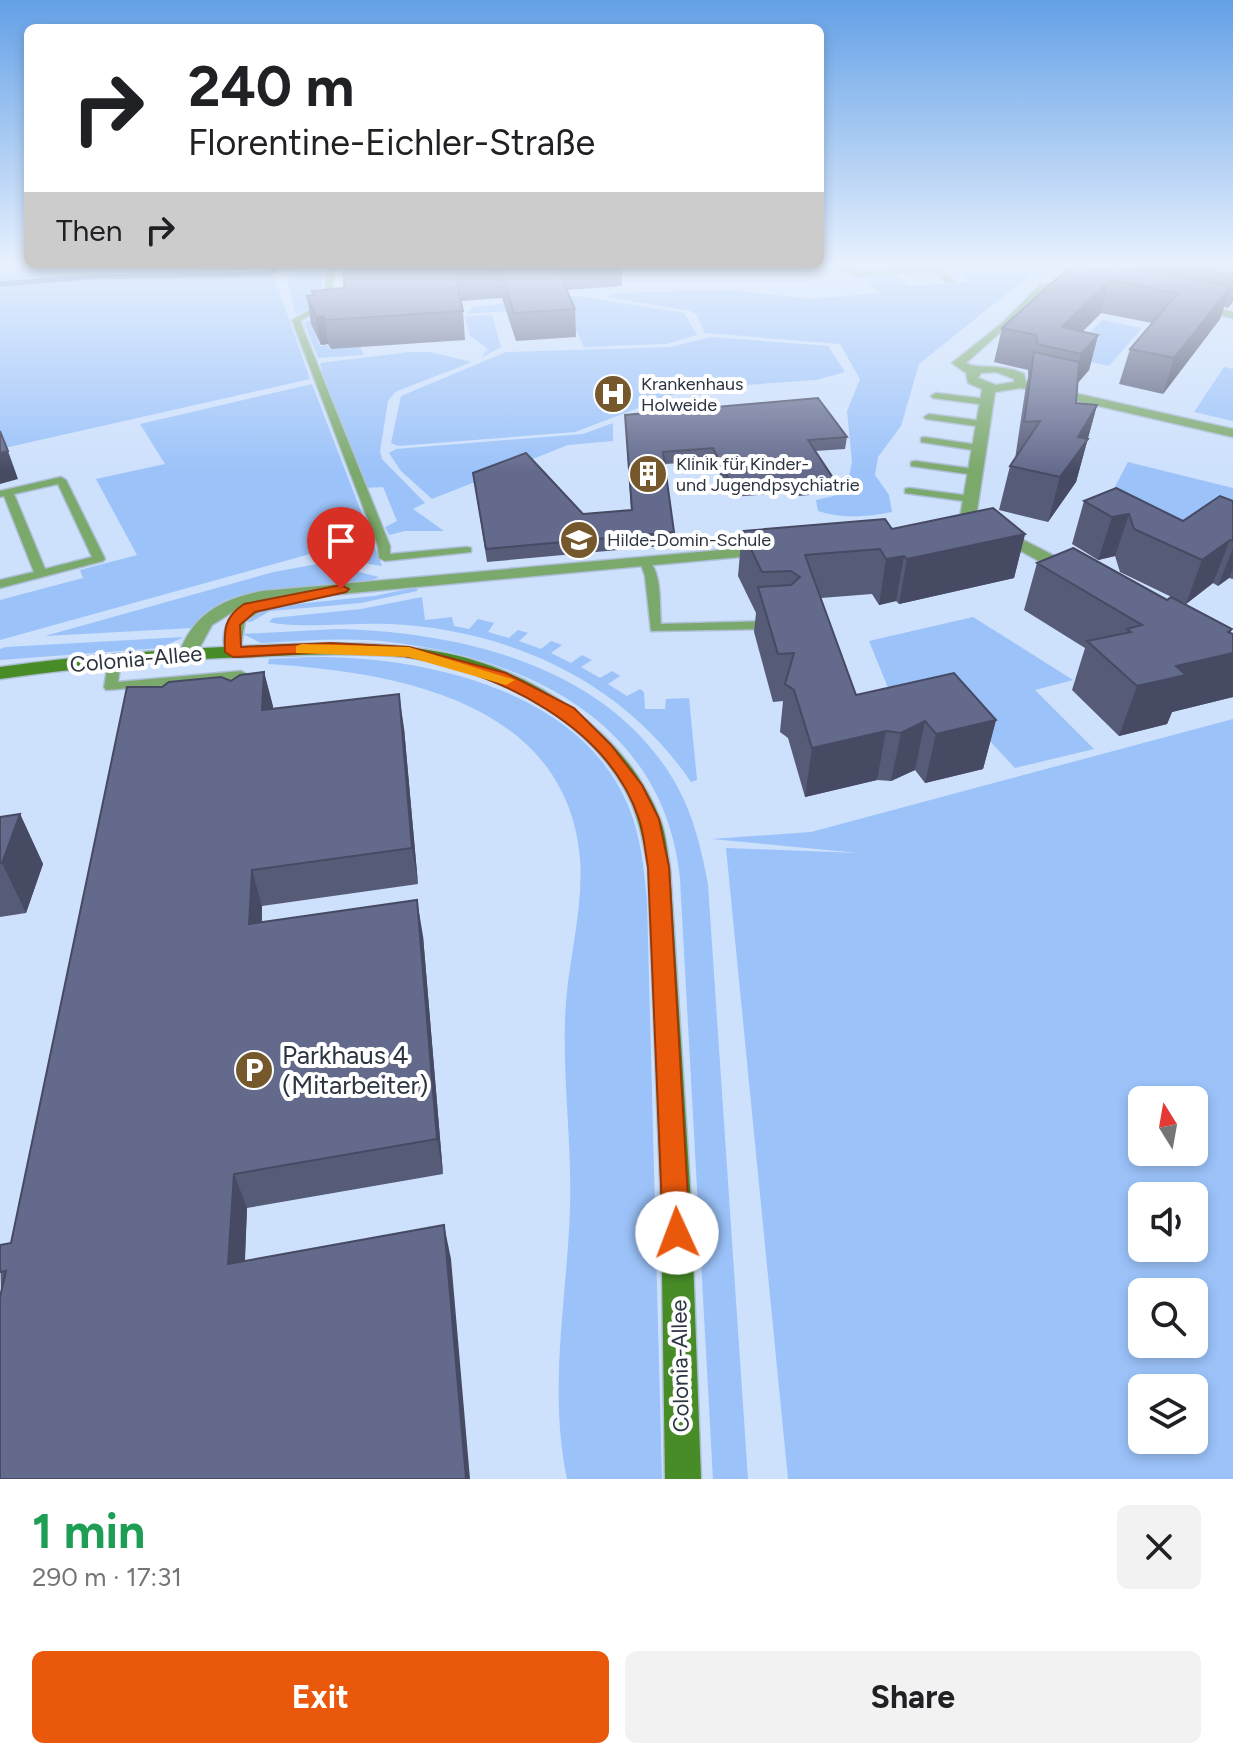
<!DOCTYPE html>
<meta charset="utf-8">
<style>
body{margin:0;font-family:Figtree,sans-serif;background:#f2f2f2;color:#202124;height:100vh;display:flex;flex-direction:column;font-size:30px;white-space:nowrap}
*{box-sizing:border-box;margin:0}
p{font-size:26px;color:#757577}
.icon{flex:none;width:44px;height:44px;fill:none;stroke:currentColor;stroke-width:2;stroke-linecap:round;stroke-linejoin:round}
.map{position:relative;height:1479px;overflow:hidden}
.drawer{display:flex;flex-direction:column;background:#fff;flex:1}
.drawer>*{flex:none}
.banner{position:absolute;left:24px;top:24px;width:800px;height:244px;border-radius:12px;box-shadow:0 4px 12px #0003;background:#fff;color:#202124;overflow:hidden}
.needle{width:52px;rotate:349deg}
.buttons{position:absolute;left:1128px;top:1086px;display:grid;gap:16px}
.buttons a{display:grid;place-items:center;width:80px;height:80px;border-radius:12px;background:#fff;box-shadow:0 4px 12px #0003;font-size:40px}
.pin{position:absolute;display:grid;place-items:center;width:68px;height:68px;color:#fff;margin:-82px -34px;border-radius:50% 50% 50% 0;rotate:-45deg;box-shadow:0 0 8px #0007}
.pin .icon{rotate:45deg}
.me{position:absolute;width:88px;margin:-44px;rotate:358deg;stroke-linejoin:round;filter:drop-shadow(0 0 6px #0008)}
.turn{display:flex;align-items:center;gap:28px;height:168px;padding:0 32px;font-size:36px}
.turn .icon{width:104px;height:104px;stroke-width:2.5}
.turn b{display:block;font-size:56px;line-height:68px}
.then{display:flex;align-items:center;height:76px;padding:0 32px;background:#0003;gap:16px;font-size:30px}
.round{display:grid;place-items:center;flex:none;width:84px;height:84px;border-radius:12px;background:#f2f2f2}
.summary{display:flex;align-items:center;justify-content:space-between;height:136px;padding:0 32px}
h1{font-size:48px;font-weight:700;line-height:60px;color:#1e9e55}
.action{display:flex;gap:16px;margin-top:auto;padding:16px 32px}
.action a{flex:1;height:92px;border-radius:12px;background:#ea580c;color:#fff;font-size:32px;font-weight:700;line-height:92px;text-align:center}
.action a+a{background:#f2f2f2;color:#202124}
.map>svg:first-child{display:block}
</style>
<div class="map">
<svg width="1233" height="1479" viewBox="0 0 1233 1479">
<rect width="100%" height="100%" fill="#cde0fc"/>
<!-- green -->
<path fill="#9bc2f9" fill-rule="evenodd" d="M0,265H250L266,270L128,274L135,279L274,276L310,379L0,449Z
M323,265L321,302L296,315L287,281L305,265Z
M965,265H1060L1045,274L1030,275L919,364L901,426L878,457L875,475L889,495L892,512C867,517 843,519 818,511L816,500L855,491L848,481L852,462L847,411L860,379L840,344L705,333L696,314L690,311L606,297L618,293L726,290L811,299L879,293L862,274H894L908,286L968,282L965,278Z
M578,296L684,313L697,335L666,344L584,347L566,307L466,314L473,307Z
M492,315L501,347L481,358L488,349L470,336L465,316Z
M318,316V323L311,324L320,346L328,345L330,349L360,346L364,355L318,358L304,323Z
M1102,320L1142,328L1109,366L1067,357Z
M711,337L828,346L845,372L816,380L688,389L575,432L398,446L391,443L401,396L506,352L670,347Z
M410,352H430L472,362L395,392L388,401L380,451L382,459L425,503L413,509L444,531H405L389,535L385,527L397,521L383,487L364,488L328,398L320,363Z
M1224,367L1233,369V421L1194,412Z
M312,384L382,566L356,562L339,546L0,640V600L83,578L80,570L137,555L96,479L165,464L140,424Z
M613,423V441L568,445L432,499L401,471L389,453L396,449L583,434Z
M1128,462L1233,488V539L1106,504Z
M323,563L379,577C319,605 236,567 192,628L45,636L274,572Z
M418,587L417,591L361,603L270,611L251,622L243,621L268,607L374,596Z
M422,597L425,620L452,617L454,626L469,629L478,619L494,623L488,632L509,638L518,630L528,633L519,641L541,649L551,641L562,645L551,653L571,663L582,655L592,660L581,667L600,678L612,671L620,676L608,684L627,696L640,689L644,692L645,709H665L666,699L689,698L697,780L691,782C623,682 511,630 391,624C359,622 295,629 269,622L273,618L361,609Z
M973,617L1073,680L1035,690L1094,749L1015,768L959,708L902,722L869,641Z
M338,629C463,632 611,667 677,786C694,817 702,851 708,885L748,1479H713L680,879C665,724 529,658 390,642C347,637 304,641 261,643L243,634Z
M184,637L160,648L0,660V649L6,647Z
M311,657C423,656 579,689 628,805C641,837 644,868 647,901L662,1479H567C548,1387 567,1300 570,1208C572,1146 563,1083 565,1021C566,966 584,913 580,858C566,701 396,672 268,664L269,659Z
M1233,719V1479H788L726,848L858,853L712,839L811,832ZM1142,1100H1194V1152H1142ZM1194,1196V1248H1142V1196ZM1142,1292H1194V1344H1142ZM1142,1388H1194V1440H1142Z"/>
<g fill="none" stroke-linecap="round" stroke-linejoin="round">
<!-- stream -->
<path stroke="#386bb2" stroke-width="5" d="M0,284L90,277L269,274L275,271L274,265"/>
<defs>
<path id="service" d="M328,265H335L331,304L300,321L390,546V554L467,547L471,548V552L385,561L379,558L378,546L292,320L323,303Z
M834,265H843L857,272L937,267L954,281L947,283L935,271L856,276Z
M936,393L987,399L992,402L987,405L933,398L931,396Z
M929,414L983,421L988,424L983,427L926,419L924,417Z
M924,437L979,445L984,448L979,451L921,442V438Z
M915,461L975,469L980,472L975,475L911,466V462Z
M61,477L66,480L105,559L103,561L0,588V580L34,572L4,496L0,497V491ZM58,484L92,557L45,569L14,494Z
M909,488L971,496L976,499L971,502L905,493V489Z
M646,559C663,569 659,606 661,624L771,621L777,625L771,629L651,631L645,576L640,562Z
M115,655L121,659L118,682L241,671L248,675L245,694H235L234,680L106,690L104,687L109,659Z"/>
<path id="minor" d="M1070,281L1074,282V286L1047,290L966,363C977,370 1003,363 1024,374L1026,382L1233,429V437L1021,388L995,392L976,517L973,520H963L960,517L982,389L968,383L966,373L952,363L1001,324L1040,285ZM996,372L1014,379V382L996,385L978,378L981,373Z
M1198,305L1233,312V318L1194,310L1192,308Z
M1000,528L1076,567L1078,571L1076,575H1064L994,536L992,533Z
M767,546L775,551L773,554L265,601L270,605L245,621L239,656H227C219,638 226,617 242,606L212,625L194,658H182L179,654C193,614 222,599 262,591Z"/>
<path id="secondary" d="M299,644C346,643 393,643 440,652C532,669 625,730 660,819C666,834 667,851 670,867L691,1203L701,1479H665L661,1203L648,867C643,839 638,811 623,786C580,713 489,667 406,657C354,652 300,655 248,657C165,660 82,667 0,679V667C99,653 199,647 299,644Z"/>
</defs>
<!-- service casing -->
<use href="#service" stroke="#adbed7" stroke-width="3"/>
<!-- minor casing -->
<use href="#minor" stroke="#adbed7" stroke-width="3"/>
<!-- secondary casing -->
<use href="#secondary" stroke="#adbed7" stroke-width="3"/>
<!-- service -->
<use href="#service" fill="#7ba86b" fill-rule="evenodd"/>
<!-- minor -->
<use href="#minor" fill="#7ba86b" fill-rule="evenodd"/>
<!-- secondary -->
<use href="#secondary" fill="#478c27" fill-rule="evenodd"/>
</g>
<!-- wall -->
<path fill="#565b78" d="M344,265H622V286L567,290L575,309L576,337L516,341L502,298L461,301L463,311L465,340L331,349L328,344L321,345L311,324L307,296H313L312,291L344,288Z
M1130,265H1233V301L1228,308L1224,307L1220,319L1163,394L1119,384L1130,349L1152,323L1101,313L1082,332L1098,335L1089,370L1078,383L1076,403L1097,405L1076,482L1048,522L999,510L1010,466L1015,459L1025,392L1028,377V370L994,362L1002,328L1103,269L1129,268Z
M625,415L847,437L845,449L815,451L835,481L833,493L798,496L795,492L731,497L713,461L665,464L674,532L673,545L487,562L473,473L583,514L631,510Z
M1084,501L1183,521L1233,501V579L1229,578L1218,586L1213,583L1186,604L1120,572L1115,556L1098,560L1072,544Z
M892,529L1025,534L1014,578L899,604L896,601L879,605L872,594L821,598L856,695L996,720L983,769L925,783L915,770L891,781L877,780L805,797L788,738L780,732L783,701L773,702L754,632L756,613L738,576L742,531Z
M1037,563L1167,600L1233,634V697L1172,712L1167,724L1119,736L1072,690L1085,648L1024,610Z
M264,672L273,708L404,728L418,884L262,906V922L423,936L443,1174L247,1208L245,1261L451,1259L1,1292L0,1245L11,1243L162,687L231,681Z
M20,814L43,864L26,913L0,917V817Z"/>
<!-- shaded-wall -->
<path fill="#464a62" d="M1109,280L1101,313L1064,350L1062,327Z
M1231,286L1220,319L1163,394L1174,358Z
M1233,292V301L1228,308Z
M324,316L328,344L321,345L316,317Z
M1098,335L1089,370L1072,389L1081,354Z
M1097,405L1076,482L1048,522L1060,477L1078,437Z
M8,451L18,479L0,484V453Z
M1129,514L1115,556L1098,560L1112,517Z
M1025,534L1014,578L899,604L907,559Z
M1230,540L1213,583L1186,604L1202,560Z
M1233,548V568L1229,578L1218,586Z
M904,556L896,601L879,605L886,559Z
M1232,629L1221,656L1233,653V697L1172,712L1167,724L1119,736L1137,686L1176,666Z
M264,672L273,706L271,745L262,710Z
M399,694L404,728L418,884L412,848Z
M996,720L983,769L925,783L936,734Z
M925,721L915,770L891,781L901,733Z
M886,731L877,780L805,797L812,748Z
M20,814L43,864L26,913L2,863Z
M252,870L262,906L260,960L249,924Z
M417,900L423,936L443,1174L437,1139Z
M234,1174L247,1208L243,1298L228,1264Z
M444,1225L451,1259L470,1479H466Z"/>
<!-- building -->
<path fill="#646a8c" stroke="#464a62" stroke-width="2" d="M344,265H556L575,309L514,313L501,271L455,274L463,311L326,320L324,316L316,317L307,296L314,295L312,291L344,288Z
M1072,265H1081L1103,269L1114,265L1231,286L1174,358L1130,349L1178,293L1109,280L1062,327L1098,335L1081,354L1037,344L1036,335L1002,328Z
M1173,265H1233V275Z
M1034,352L1079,362L1076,403L1097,405L1078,437L1088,439L1060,477L1010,466L1040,421L1024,422Z
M818,398L847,437L808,440L835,481L799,484L797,480L732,485L713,448L663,452L674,532L486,549L473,473L526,453L583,514L632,510L625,415Z
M0,431L8,451L0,453Z
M1116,488L1183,521L1220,496L1233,501V541L1230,540L1202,560L1134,529L1129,514L1112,517L1084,501Z
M993,508L1025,534L907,559L904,556L886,559L880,549L805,555L856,695L954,673L996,720L936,734L925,721L901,733L886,731L812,748L794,690L785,684L794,653L778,654L758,587L791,585L800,577L791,571L762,572L742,531L885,519L892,529Z
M1073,548L1167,600L1171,597L1232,629L1228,632L1233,634V653L1176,666L1186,675L1137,686L1087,641L1131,632L1127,629L1142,625L1037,563Z
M264,672L262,710L399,694L412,848L252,870L249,924L417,900L437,1139L234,1174L228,1264L444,1225L466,1479H0V1297L6,1271L0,1272V1245L11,1243L127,687H162L169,682L221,677L231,681L240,675Z
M20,814L2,863H0V817Z"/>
<!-- sky -->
<linearGradient id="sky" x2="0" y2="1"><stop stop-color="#63a0e6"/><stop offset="0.56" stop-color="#e8f1fe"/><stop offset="1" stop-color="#e8f1fe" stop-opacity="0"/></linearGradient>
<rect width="1233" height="472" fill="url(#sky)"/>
<!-- route -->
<path fill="#ea580c" stroke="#983908" stroke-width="2" d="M341,585L349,589L346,592L255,612L240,625L241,647L331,643L409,647L506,673L574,708L611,745L642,785L659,819L669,867L690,1233L686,1243L677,1247L667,1243L663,1233L648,867C645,851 644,834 639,819C608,725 499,674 410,657C353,646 290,655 233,657L225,652C224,630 224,617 244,604Z"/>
<!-- slow -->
<path fill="#f59e0b" d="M302,644L409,647L515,680L506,685L408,657L296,653V646Z"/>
<!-- icons -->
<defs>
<symbol id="hospital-disc" viewBox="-11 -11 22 22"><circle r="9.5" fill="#75592c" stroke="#fff"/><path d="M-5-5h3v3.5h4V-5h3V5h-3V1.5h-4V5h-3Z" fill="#fff"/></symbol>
<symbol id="building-disc" viewBox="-11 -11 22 22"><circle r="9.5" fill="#75592c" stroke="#fff"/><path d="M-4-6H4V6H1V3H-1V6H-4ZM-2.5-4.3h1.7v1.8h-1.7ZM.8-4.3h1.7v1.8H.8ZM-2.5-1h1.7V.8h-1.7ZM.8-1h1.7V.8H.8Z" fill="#fff"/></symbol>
<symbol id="school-disc" viewBox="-11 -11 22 22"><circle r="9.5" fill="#75592c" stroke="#fff"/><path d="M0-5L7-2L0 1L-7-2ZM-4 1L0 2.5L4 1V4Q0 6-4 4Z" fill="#fff"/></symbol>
<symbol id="parking-disc" viewBox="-11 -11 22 22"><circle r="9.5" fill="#75592c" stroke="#fff"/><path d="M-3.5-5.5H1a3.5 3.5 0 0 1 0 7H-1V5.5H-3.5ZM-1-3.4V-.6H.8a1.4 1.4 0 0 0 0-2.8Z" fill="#fff"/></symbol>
</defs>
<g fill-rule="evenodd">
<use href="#hospital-disc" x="591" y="372" width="44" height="44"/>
<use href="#building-disc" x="626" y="452" width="44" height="44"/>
<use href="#school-disc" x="557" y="518" width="44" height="44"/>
<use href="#parking-disc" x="232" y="1048" width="44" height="44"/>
</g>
<g text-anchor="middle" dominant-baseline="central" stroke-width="8" stroke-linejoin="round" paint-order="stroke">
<!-- far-poi labels -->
<g font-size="18" fill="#2b3441" stroke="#fff" text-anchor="start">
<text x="641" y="384">Krankenhaus<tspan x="641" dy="21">Holweide</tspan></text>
<text x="676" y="464">Klinik für Kinder-<tspan x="676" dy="21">und Jugendpsychiatrie</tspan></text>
<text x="607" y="540">Hilde-Domin-Schule</text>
</g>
<!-- street labels -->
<g font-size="22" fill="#2b3441" stroke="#fff">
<text transform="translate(136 659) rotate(-5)">Colonia-Allee</text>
<text transform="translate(680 1366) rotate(-91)">Colonia-Allee</text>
</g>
<!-- near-poi labels -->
<g font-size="26" fill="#2b3441" stroke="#fff" text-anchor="start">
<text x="282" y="1055">Parkhaus 4<tspan x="282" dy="30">(Mitarbeiter)</tspan></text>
</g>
</g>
</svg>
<div class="buttons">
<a><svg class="needle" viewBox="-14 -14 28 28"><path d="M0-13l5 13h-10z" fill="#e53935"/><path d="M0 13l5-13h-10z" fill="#757577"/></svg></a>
<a><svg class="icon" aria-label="sound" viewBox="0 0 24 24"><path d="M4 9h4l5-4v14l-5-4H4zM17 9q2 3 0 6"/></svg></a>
<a><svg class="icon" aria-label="search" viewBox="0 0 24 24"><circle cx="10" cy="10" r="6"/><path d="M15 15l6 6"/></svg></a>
<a><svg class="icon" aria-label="layers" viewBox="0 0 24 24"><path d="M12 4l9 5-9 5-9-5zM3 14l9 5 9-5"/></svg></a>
</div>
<div class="pin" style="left:341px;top:589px;background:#d93025"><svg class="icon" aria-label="arrive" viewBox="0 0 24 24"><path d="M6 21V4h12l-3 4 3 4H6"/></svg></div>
<svg class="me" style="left:677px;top:1233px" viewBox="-20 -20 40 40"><circle r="19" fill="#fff"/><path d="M0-13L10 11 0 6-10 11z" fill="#ea580c"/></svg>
<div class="banner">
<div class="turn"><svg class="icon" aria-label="right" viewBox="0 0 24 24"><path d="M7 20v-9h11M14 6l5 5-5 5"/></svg><div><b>240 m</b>Florentine-Eichler-Straße</div></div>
<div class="then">Then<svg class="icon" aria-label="right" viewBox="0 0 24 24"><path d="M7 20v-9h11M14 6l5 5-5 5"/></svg></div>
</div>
</div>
<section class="drawer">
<div class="summary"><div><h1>1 min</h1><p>290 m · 17:31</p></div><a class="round"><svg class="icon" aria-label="close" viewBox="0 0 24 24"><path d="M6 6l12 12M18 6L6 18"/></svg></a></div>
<div class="action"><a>Exit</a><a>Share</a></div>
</section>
